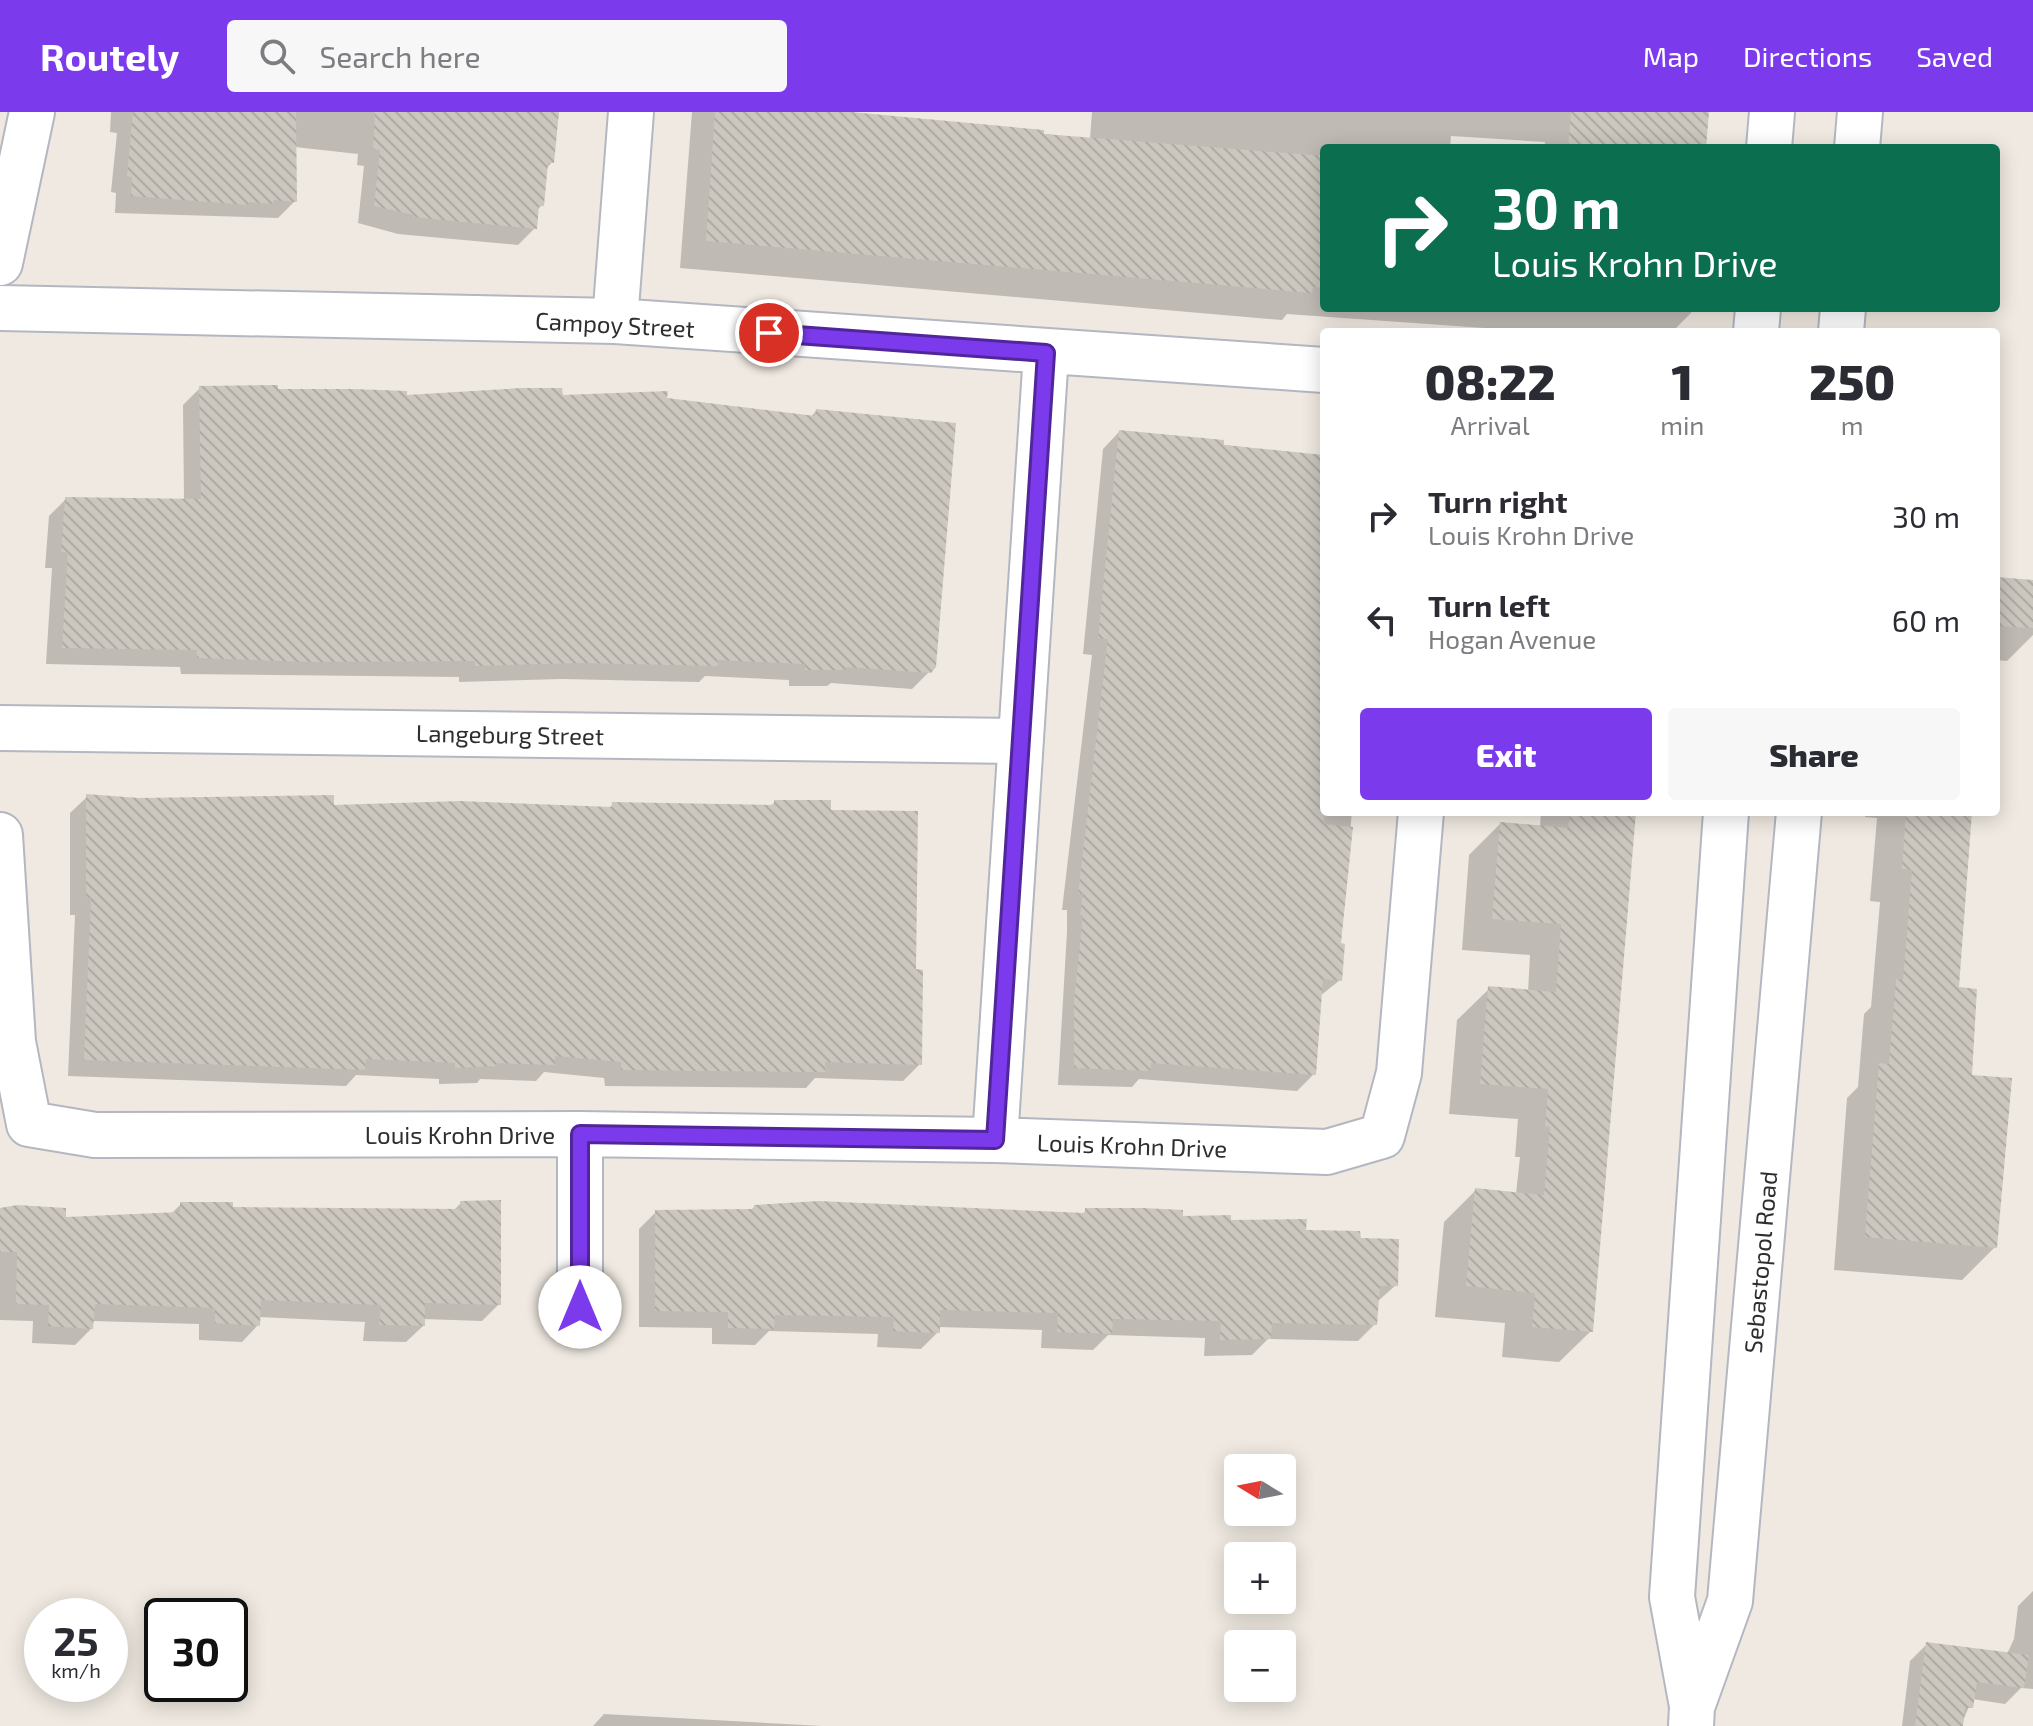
<!DOCTYPE html>
<meta charset="utf-8">
<style>
body{margin:0;font-family:"Exo 2",sans-serif;background:#f7f7f7;color:#2b2b33;height:100vh;display:flex;flex-direction:column;font-size:30px;white-space:nowrap}
*{box-sizing:border-box;margin:0}
p{font-size:26px;color:#7c7c81}
.icon{flex:none;width:44px;height:44px;fill:none;stroke:currentColor;stroke-width:2;stroke-linecap:round;stroke-linejoin:round}
.map{position:relative;flex:1;overflow:hidden}
.drawer{position:absolute;left:1320px;top:216px;width:680px;height:488px;display:flex;flex-direction:column;background:#fff;border-radius:8px;box-shadow:0 4px 20px #0003}
.drawer>*{flex:none}
.banner{position:absolute;left:1320px;top:32px;width:680px;height:168px;border-radius:8px;box-shadow:0 4px 20px #0003;background:#0b6e4f;color:#fff;overflow:hidden}
.needle{width:52px;rotate:280deg}
.controls{position:absolute;left:1224px;top:1342px;display:grid;gap:16px}
.controls a{display:grid;place-items:center;width:72px;height:72px;border-radius:8px;background:#fff;box-shadow:0 4px 20px #0003;font-size:40px}
.speed{position:absolute;left:24px;top:1486px;display:flex;gap:16px;font-size:40px;font-weight:700;text-align:center}
.speed>*{display:grid;place-content:center;width:104px;height:104px;border-radius:50%;background:#fff;box-shadow:0 4px 20px #0003;line-height:1}
.speed small{font-size:20px;font-weight:400}
.speed .limit{border:4px solid #111;border-radius:12px;background:#fff;color:#111}
.pin{position:absolute;display:grid;place-items:center;width:68px;height:68px;color:#fff;margin:-34px;border:4px solid #fff;border-radius:50%;box-shadow:0 2px 8px #0007}
.me{position:absolute;width:88px;margin:-44px;rotate:0deg;stroke-linejoin:round;filter:drop-shadow(0 0 6px #0008)}
.turn{display:flex;align-items:center;gap:28px;height:168px;padding:0 40px;font-size:36px}
.turn .icon{width:104px;height:104px;stroke-width:2.5}
.turn b{display:block;font-size:56px;line-height:68px}
.eta{display:flex;justify-content:space-evenly;align-items:center;height:136px;text-align:center}
.eta b{font-size:48px;font-weight:800;line-height:56px}
.primary-button{display:flex;gap:16px;margin-top:auto;padding:16px 40px}
.primary-button a{flex:1;height:92px;border-radius:8px;background:#7c3aed;color:#fff;font-size:32px;font-weight:800;line-height:92px;text-align:center}
.primary-button a+a{background:#f7f7f7;color:#2b2b33}
ul{padding:0;list-style:none}
li{display:flex;align-items:center;gap:24px;height:104px;padding:0 40px}
li div{flex:1}
li b{display:block;font-size:30px}
li em{font-style:normal}
header{display:flex;align-items:center;gap:48px;box-sizing:border-box;height:112px;padding:0 40px;background:#7c3aed;color:#fff}
header strong{font-size:38px}
nav{display:flex;gap:44px;margin-inline-start:auto;font-size:28px}
.search{width:560px;height:72px;background:#f7f7f7;display:flex;align-items:center;gap:20px;box-sizing:border-box;padding:0 28px;border-radius:8px;color:#7c7c81;font-size:30px}
.map>svg:first-child{display:block}
</style>
<header>
<strong>Routely</strong>
<div class="search"><svg class="icon" aria-label="search" viewBox="0 0 24 24"><circle cx="10" cy="10" r="6"/><path d="M15 15l6 6"/></svg>Search here</div>
<nav><a>Map</a><a>Directions</a><a>Saved</a></nav>
</header>
<div class="map">
<svg width="2033" height="1614" viewBox="0 0 2033 1614">
<defs>
<pattern id="building-back-hatch" width="6" height="6" patternUnits="userSpaceOnUse" patternTransform="scale(2)"><rect width="6" height="6" fill="#cbc7bf"/><path d="M-1 5l2 2M0 0l6 6M5-1l2 2" fill="none" stroke="#afaba4"/></pattern>
</defs>
<rect width="100%" height="100%" fill="#efe9e1"/>
<!-- shadow -->
<path fill="#0003" d="M111,0H559L552,50L546,57L542,93L537,98L535,116L518,133L398,122L358,111L364,54L357,53L358,42L295,35V89L278,106L115,101L116,81L111,80L117,21L110,20Z
M692,0H849L1090,27L1092,0H1707L1704,36H1544L1545,30L1451,24L1450,36H1324V196H1692L1691,201L1672,220H1541L1287,202L1282,208L680,156Z
M200,276L405,285L665,288L810,306L816,299L935,554L912,577L831,571L827,574H789V568L705,564L699,570L562,567L459,570V565L181,562L180,555L46,552L52,456H45L49,404L66,387L184,389L183,293Z
M1119,320L1324,345V700H1352L1339,833L1340,868L1320,884L1314,962L1297,979L1139,967L1132,975L1058,973L1067,820V798H1062L1092,543L1083,542L1103,337Z
M1996,467L2033,470V523L2007,549L1996,548Z
M87,685L332,695L608,697L613,692L770,695L775,690L829,700L914,859L920,952L903,969L815,966L806,976L605,974L604,966L544,960L536,969L480,967L477,971L439,972V967L356,963L346,974L68,964L75,803H70V701Z
M1541,700H1633L1591,1219L1559,1250L1502,1245L1505,1211L1435,1205L1444,1110L1475,1079L1516,1082L1520,1045H1515L1518,1007L1449,1002L1457,908L1489,877L1528,880L1530,843L1462,838L1469,743L1500,712L1540,715Z
M1865,700H1970L1957,877L1995,1135L1962,1168L1834,1158L1847,986L1858,975L1864,902L1871,895L1880,790L1870,789L1877,706L1865,705Z
M461,1091L499,1192L482,1209L423,1207V1214L406,1230L363,1229L365,1210L259,1205L258,1213L242,1230L199,1228V1212L92,1209V1216L75,1233L32,1231L33,1209L0,1208V1096L64,1107L170,1103L181,1092L231,1097L453,1099Z
M754,1095L1082,1103L1086,1098L1229,1110L1360,1128L1396,1173L1377,1190L1375,1212L1358,1229L1268,1227L1252,1243L1204,1244L1205,1226L1108,1223L1093,1238L1041,1236L1042,1218L938,1215V1220L921,1237L877,1235L878,1222L769,1219L755,1233L712,1232V1216L639,1215V1117L656,1100L750,1099Z
M2033,1479V1577L2021,1576L2005,1592L1972,1587L1961,1614H1902L1910,1549L1927,1532L2007,1542L2014,1527L2018,1494Z
M604,1602L822,1614H593Z"/>
<!-- building -->
<path fill="url(#building-back-hatch)" d="M133,0H296L297,90L273,88L274,92L249,90L248,93L131,84L132,65L127,64Z
M375,0H559L554,51H548L544,94H539L537,117L413,105L414,103L374,94L380,38L373,37Z
M715,0H851L1044,18V22L1324,44V176L1313,175L1312,181L706,129Z
M1571,0H1709L1706,36H1568Z
M278,273V277H353L407,279V283L521,276H562L563,283L668,279L667,286L815,304L816,297L956,311L936,555L931,561L846,555V558H805V552L717,548L718,554L580,551L475,554V549L310,550L197,546V538L62,536L68,440H61L65,385L201,387L199,274Z
M1119,318L1224,328V333L1324,343V712L1353,715L1341,831L1345,832L1342,869L1323,867L1316,963L1151,951L1150,959L1074,956V890L1083,803H1080L1083,782H1078L1108,527L1098,526Z
M1996,465L2033,468V516L1996,514Z
M86,682L139,686L334,683V693L460,689L612,695V690L774,693V688H831V698L918,699L916,857L923,858L922,953L825,950V960L621,958V950L555,944V953L496,951V954L455,956V951L366,947L365,958L84,948L91,786H86Z
M1570,700H1636L1593,1220L1532,1215L1535,1181L1466,1174L1475,1076L1544,1083L1550,1015L1545,1014L1548,977L1480,972L1488,874L1556,880L1561,812L1492,807L1500,710L1568,716Z
M1906,700H1972L1959,875L1977,877L1972,963L2012,966L1997,1136L1865,1125L1879,951L1889,952L1896,867L1903,868L1912,758L1902,757Z
M501,1088V1193L425,1191V1214L379,1213L381,1193L261,1188L260,1214L215,1211V1196L95,1192L93,1217L48,1214L49,1193L16,1192L17,1140H0V1096L17,1093L66,1096V1105L180,1100V1090H233V1095L461,1097L460,1089Z
M818,1089L1085,1101V1096H1143L1183,1098V1104L1231,1103V1108L1307,1107L1306,1118L1360,1119L1361,1126L1399,1127L1398,1174H1380L1377,1213L1272,1211L1271,1227L1220,1228L1221,1209L1113,1207L1112,1222L1057,1220L1058,1201L940,1198V1221L893,1219L894,1205L775,1203L774,1217L728,1216V1200L655,1199V1098L754,1097V1093Z
M1926,1530L2029,1543L2024,1576L1977,1570L1973,1596H1965L1963,1614H1915Z"/>
<g fill="none" stroke-linecap="round" stroke-linejoin="round">
<defs>
<path id="minor" d="M0,151L32,0
M0,196L615,209L1324,258
M615,209L631,0
M0,616L1021,629
M0,723L13,930L29,1012L95,1023L580,1022L995,1028L1327,1040L1382,1024L1399,961L1421,700
M995,1028L1046,241
M580,1195V1022"/>
<path id="secondary" d="M1769,36L1772,0
M1857,36L1860,0
M1756,220L1758,196
M1841,220L1843,196
M1693,1592L1730,1489L1799,700
M1691,1614L1692,1594L1672,1485L1726,700"/>
</defs>
<!-- minor casing -->
<use href="#minor" stroke="#b4b7c1" stroke-width="48"/>
<!-- secondary casing -->
<use href="#secondary" stroke="#b4b7c1" stroke-width="48"/>
<!-- minor -->
<use href="#minor" stroke="#fff" stroke-width="44"/>
<!-- secondary -->
<use href="#secondary" stroke="#fff" stroke-width="44"/>
</g>
<g fill="none" stroke-linecap="round" stroke-linejoin="round">
<defs>
<path id="route" d="M580,1195V1022L995,1028L1046,241L769,221"/>
</defs>
<!-- route casing -->
<use href="#route" stroke="#51269a" stroke-width="20"/>
<!-- route -->
<use href="#route" stroke="#7c3aed" stroke-width="14"/>
</g>
<g text-anchor="middle" dominant-baseline="central" stroke-width="7" stroke-linejoin="round" paint-order="stroke">
<!-- street labels -->
<g font-size="24" fill="#2e2e2e" stroke="#fff">
<text transform="translate(615 212) rotate(3)">Campoy Street</text>
<text transform="translate(510 622) rotate(1)">Langeburg Street</text>
<text x="460" y="1022">Louis Krohn Drive</text>
<text transform="translate(1132 1033) rotate(2)">Louis Krohn Drive</text>
<text transform="translate(1760 1150) rotate(-85)">Sebastopol Road</text>
</g>
</g>
</svg>
<div class="controls">
<a><svg class="needle" viewBox="-14 -14 28 28"><path d="M0-13l5 13h-10z" fill="#e53935"/><path d="M0 13l5-13h-10z" fill="#7c7c81"/></svg></a>
<a>+</a>
<a>−</a>
</div>
<div class="speed"><div>25<small>km/h</small></div><div class="limit">30</div></div>
<div class="pin" style="left:769px;top:221px;background:#d93025"><svg class="icon" aria-label="arrive" viewBox="0 0 24 24"><path d="M6 21V4h12l-3 4 3 4H6"/></svg></div>
<svg class="me" style="left:580px;top:1195px" viewBox="-20 -20 40 40"><circle r="19" fill="#fff"/><path d="M0-13L10 11 0 6-10 11z" fill="#7c3aed"/></svg>
<div class="banner">
<div class="turn"><svg class="icon" aria-label="right" viewBox="0 0 24 24"><path d="M7 20v-9h11M14 6l5 5-5 5"/></svg><div><b>30 m</b>Louis Krohn Drive</div></div>
</div>
<section class="drawer">
<div class="eta">
<div><b>08:22</b><p>Arrival</p></div>
<div><b>1</b><p>min</p></div>
<div><b>250</b><p>m</p></div>
</div>
<ul>
<li><svg class="icon" aria-label="right" viewBox="0 0 24 24"><path d="M7 20v-9h11M14 6l5 5-5 5"/></svg><div><b>Turn right</b><p>Louis Krohn Drive</p></div><em>30 m</em></li>
<li><svg class="icon" aria-label="left" viewBox="0 0 24 24"><path d="M17 20v-9H6M10 6l-5 5 5 5"/></svg><div><b>Turn left</b><p>Hogan Avenue</p></div><em>60 m</em></li>
</ul>
<div class="primary-button"><a>Exit</a><a>Share</a></div>
</section>
</div>
